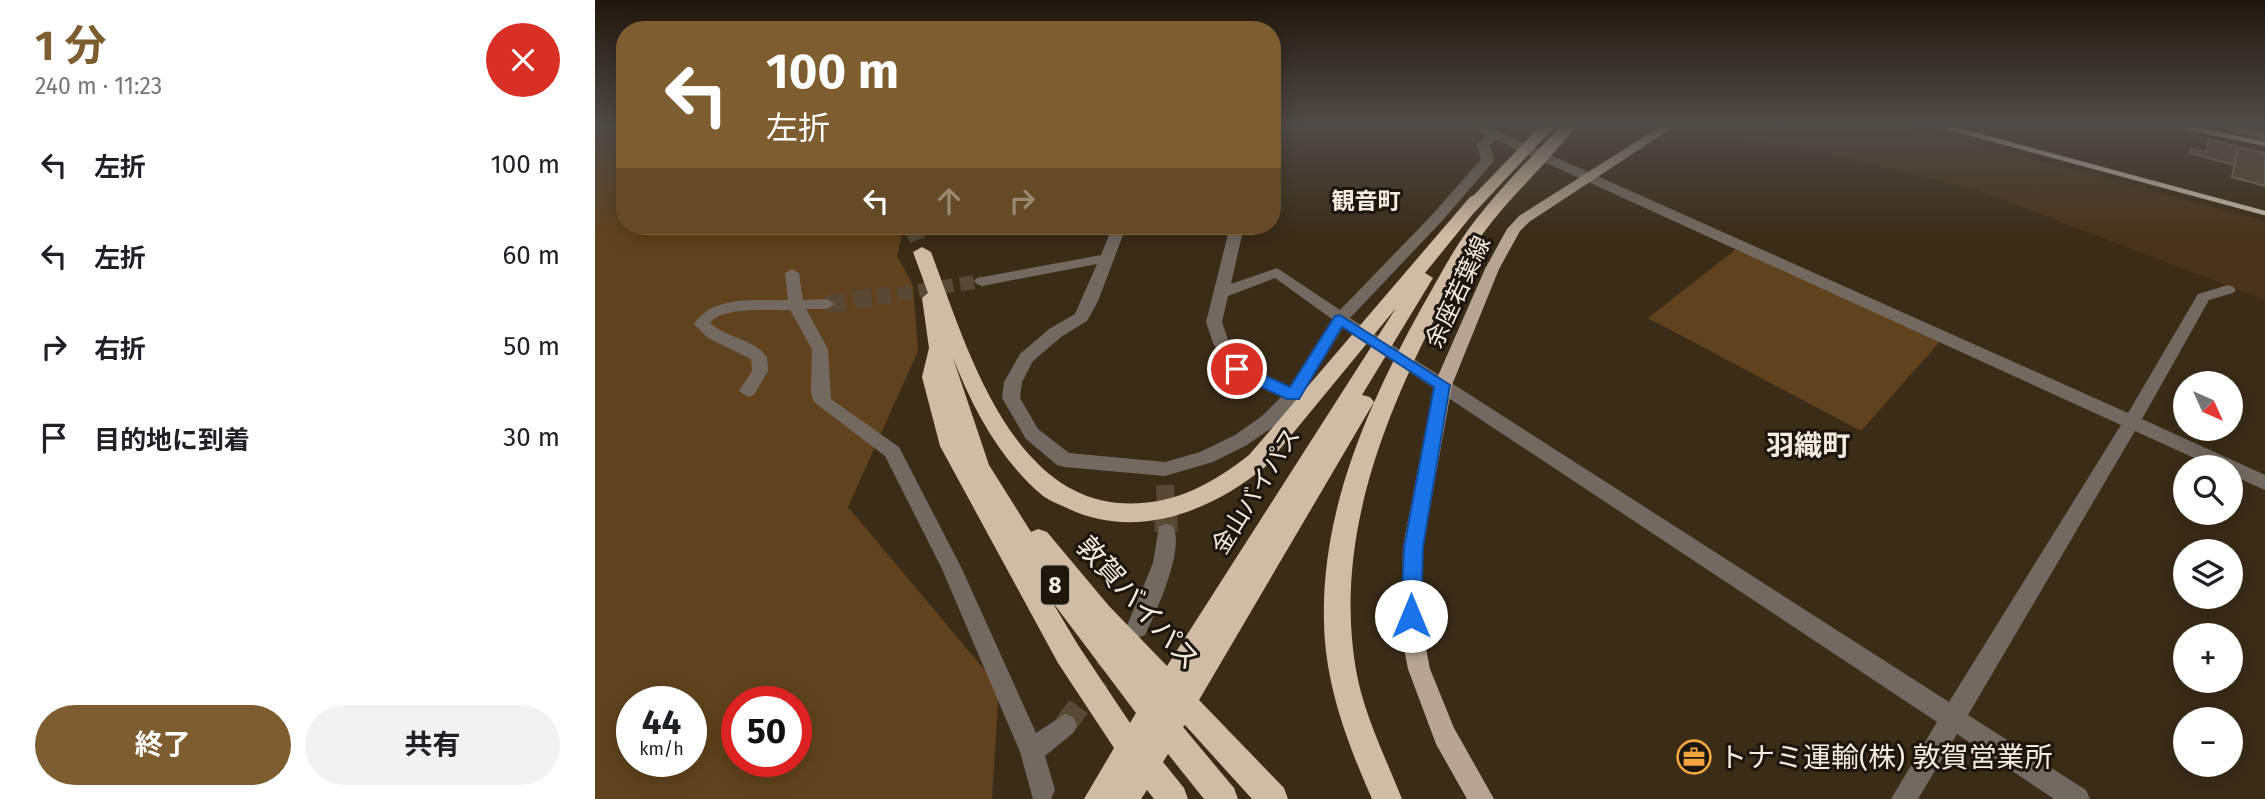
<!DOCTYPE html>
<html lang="ja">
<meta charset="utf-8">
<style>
body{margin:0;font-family:"Fira Sans","Noto Sans JP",sans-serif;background:#f2f2f2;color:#202124;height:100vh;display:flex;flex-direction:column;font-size:26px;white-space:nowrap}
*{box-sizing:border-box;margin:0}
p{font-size:23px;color:#757577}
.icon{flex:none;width:38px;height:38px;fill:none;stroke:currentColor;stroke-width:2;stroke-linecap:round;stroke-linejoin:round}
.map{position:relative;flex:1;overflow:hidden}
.side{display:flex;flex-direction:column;background:#fff;width:595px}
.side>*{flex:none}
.guide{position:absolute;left:21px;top:21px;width:665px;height:214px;border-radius:28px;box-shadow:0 4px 18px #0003;background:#7e5d30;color:#fff;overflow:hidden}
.needle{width:46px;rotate:135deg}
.tools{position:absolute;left:1578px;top:371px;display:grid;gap:14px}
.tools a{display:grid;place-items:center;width:70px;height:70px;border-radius:50%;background:#fff;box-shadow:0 4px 18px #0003;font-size:35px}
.speed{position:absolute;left:21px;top:686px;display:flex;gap:14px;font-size:35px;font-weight:700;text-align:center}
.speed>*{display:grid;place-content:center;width:91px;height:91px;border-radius:50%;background:#fff;box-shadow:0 4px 18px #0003;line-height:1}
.speed small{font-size:18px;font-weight:400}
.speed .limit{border:10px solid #d22;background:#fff;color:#111}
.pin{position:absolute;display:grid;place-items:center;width:60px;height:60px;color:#fff;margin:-30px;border:4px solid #fff;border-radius:50%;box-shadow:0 2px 7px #0007}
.me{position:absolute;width:77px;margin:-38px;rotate:0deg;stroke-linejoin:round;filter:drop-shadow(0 0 5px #0008)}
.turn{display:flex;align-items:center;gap:24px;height:147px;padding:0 35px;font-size:32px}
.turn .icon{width:91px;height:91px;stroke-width:2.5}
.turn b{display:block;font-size:49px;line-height:60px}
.lanes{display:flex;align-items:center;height:66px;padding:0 35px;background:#0003;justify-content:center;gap:35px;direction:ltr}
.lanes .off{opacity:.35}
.round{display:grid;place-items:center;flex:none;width:74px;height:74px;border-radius:37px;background:#f2f2f2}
.overview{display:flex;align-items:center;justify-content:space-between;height:119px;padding:0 35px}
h1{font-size:42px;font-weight:700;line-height:52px;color:#7e5d30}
.button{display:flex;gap:14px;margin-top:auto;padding:14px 35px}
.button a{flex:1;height:80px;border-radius:42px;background:#7e5d30;color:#fff;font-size:28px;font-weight:700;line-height:80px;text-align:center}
.button a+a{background:#f2f2f2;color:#202124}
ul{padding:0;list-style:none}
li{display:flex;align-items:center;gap:21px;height:91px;padding:0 35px}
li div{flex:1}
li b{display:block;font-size:26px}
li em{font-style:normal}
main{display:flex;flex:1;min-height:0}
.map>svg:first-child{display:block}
</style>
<main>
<section class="side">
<div class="overview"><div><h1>1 分</h1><p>240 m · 11:23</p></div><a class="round" style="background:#d93025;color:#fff"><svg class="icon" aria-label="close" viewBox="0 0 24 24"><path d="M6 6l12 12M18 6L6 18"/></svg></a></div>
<ul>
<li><svg class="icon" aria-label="left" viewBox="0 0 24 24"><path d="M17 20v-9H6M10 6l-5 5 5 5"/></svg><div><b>左折</b></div><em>100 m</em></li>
<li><svg class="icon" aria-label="left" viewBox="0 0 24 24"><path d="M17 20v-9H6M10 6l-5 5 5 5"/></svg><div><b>左折</b></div><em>60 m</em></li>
<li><svg class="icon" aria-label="right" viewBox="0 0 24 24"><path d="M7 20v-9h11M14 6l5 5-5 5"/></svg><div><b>右折</b></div><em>50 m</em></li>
<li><svg class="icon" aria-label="arrive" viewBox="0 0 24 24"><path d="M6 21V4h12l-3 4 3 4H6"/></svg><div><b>目的地に到着</b></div><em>30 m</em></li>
</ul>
<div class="button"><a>終了</a><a>共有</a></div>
</section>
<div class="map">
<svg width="1670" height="799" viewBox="0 0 1670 799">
<rect width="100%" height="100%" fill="#3b2c18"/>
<!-- built -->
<path fill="#49341b" d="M1056,124H1306L1670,221V300L1385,191L1245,156Z"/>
<!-- green -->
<path fill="#60431e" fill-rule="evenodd" d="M0,124H30V226H309L302,256L318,285L323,351L253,507L404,687L397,799H0ZM37,702H96V761H37ZM142,702H201V761H142Z
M1145,246L1348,338L1266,431L1053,318Z"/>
<!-- building -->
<path fill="#5a4935" stroke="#7c6a55" stroke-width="2" d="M1614,139L1643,147L1639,165L1595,153L1596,149L1611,152Z
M1643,147L1670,153V186L1637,177Z"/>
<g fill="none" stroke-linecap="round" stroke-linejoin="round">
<!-- minor-tunnel-far2 -->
<path stroke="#574936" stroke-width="14" stroke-dasharray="14 7" stroke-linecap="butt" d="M282,297L387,281"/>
<!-- minor-tunnel-far1 -->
<path stroke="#574936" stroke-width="18" stroke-dasharray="18 9" stroke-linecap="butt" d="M232,304L294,295
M570,485L571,517"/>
<!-- minor-tunnel -->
<path stroke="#574936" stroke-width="23" stroke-dasharray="23 11" stroke-linecap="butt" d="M571,515V532
M470,725L523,653"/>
<!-- highway-tunnel -->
<path stroke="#574936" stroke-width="17" stroke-dasharray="17 8" stroke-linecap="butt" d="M317,226L323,240"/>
<!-- minor -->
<path fill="#726a61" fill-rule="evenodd" d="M870,124H886L1533,413L1603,294L1633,285L1638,287L1641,290L1638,293L1614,300L1547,419L1670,475V490L1636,475V467H1619L1540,431L1373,715L1491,790L1495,799H1459L1362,734L1323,799H1296L1342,722L748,328L704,399L679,426L652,445L618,462L570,476L469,467L462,465L431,439L407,398L409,382L425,354L454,329L480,314L502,264L387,286L382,284L379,281L382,278L506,255L514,235L513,226H527L528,235L503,301L492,321L466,337L438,361L427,382L425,398L443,429L474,453L570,462L605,452L640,435L667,416L686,397L636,373L618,343L611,322L635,226H649L636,284L682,268L745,310L837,215L886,159L882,144L891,135ZM901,140L1526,425L1354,702L755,318L847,221L898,162L899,159L895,145ZM680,278L737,319L695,386L648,365L634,343L627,322L633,296Z
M1609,124H1631L1670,132V140Z
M197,269L204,273L208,300L232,299L240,304L232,309H211L233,349L236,399L304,447L367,569L441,733L470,714L478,717L482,725L478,733L450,756L460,790L456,799H438L425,752L347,569L290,456L219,402L216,393L217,349L195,310C175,311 127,306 115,323C132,338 159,339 172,357L173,371L159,395L153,397L144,391L157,371L156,359L113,338L99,324C118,295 161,301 193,300L190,273Z
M571,524L578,526C590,550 561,612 550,635L542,638L534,635L531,628L558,563L564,526Z"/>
<!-- major -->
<path fill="#b5a592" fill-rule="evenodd" d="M1069,124H1083L934,222L925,231L904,269L857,385L828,547V633L835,669L859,728L899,799H872L841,744L813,669L806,633L808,547L839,385L890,269L912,229L924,216Z"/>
<!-- highway -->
<path fill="#d0bca5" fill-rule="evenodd" d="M947,124H962L877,215L830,273L838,278L767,395L775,397L779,402L604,700L689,788L693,799H657L590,725L588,727L639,788L643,799H609L573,754L568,762L589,788L593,799H559L552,790L546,799H489L519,748L463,663L345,446L327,377L334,348L327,298L333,293L318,252L327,247L336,252C369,339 412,493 523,503C574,507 615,486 654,455L875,197L879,195ZM801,308L572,666L514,606L452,532L443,529L436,532L394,465L358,358C378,409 405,460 448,496C455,501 464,504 472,508C540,541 615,512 670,467ZM456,600L541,713L535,723L483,645Z
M968,124H983C953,163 915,196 886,236C866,263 852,294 837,324C783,432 740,547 761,670C769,715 790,756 807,799H777C752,742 730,684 729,622C726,509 774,403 827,307C842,281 855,255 873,230C901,192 935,158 968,124Z"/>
<!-- rail -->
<path stroke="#cdc1b4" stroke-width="4.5" d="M1340,124L1670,213
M1577,124L1670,144"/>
</g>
<!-- sky -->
<linearGradient id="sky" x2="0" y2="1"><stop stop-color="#20180d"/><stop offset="0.53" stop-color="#4f4b48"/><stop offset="1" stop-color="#4f4b48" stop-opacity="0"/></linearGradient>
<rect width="1670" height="236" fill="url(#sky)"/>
<!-- route -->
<path fill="#1a73e8" stroke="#114b97" stroke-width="2" d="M745,315L855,385L828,547L826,616L823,622L816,624L809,622L806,616L809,547L839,387L747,327L704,399H692L636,373L634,369L642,364L647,365L695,387L740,316Z"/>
<!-- icons -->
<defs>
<symbol id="office-ring" viewBox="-11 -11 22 22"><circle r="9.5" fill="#1d160d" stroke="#f1a63f" stroke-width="1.5"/><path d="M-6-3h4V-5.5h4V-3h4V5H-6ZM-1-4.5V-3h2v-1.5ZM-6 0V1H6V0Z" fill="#f1a63f"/></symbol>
</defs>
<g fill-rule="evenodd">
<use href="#office-ring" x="1080" y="738" width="38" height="38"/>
</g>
<g text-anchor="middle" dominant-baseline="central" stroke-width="6" stroke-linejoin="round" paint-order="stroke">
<!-- far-quarter labels -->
<g font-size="23" font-weight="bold" fill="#f6ebdf" stroke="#1d160d">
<text x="771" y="201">観音町</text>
</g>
<!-- shield labels -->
<rect fill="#1d160d" stroke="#b5aba0" stroke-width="2" x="446" y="565.5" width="28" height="39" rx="5"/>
<g font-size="23" font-weight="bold" fill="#f6ebdf">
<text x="460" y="585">8</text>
</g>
<!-- street labels -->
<g font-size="24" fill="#f6ebdf" stroke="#1d160d">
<text transform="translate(863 292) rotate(-65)">余座若葉線</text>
<text transform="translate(661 491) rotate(-58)">金山バイパス</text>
</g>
<!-- quarter labels -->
<g font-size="28" font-weight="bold" fill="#f6ebdf" stroke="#1d160d">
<text x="1213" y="445">羽織町</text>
</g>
<!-- near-street labels -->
<g font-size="28" fill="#f6ebdf" stroke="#1d160d">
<text transform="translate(543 603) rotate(48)">敦賀バイパス</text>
</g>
<!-- near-poi labels -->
<g font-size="28" fill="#f6ebdf" stroke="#1d160d" text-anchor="start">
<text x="1124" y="757">トナミ運輸(株) 敦賀営業所</text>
</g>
</g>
</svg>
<div class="tools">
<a><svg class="needle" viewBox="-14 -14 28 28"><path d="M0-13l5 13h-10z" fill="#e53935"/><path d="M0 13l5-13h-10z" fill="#757577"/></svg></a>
<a><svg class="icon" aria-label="search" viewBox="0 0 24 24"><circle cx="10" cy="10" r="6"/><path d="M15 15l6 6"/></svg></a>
<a><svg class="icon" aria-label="layers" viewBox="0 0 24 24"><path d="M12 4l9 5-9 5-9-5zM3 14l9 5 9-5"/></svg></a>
<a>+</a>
<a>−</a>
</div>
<div class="speed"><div>44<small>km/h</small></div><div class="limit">50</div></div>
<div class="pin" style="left:642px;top:369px;background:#d93025"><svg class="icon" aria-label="arrive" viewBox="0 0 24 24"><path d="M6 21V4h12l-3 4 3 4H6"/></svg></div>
<svg class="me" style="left:816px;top:616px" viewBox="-20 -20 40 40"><circle r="19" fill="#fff"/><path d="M0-13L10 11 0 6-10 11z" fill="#1a73e8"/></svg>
<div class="guide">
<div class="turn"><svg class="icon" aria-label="left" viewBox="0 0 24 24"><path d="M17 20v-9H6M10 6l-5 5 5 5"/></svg><div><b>100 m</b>左折</div></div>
<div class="lanes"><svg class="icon" aria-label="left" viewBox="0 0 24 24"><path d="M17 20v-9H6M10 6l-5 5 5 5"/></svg><svg class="icon off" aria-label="ahead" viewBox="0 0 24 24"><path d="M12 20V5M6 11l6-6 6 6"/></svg><svg class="icon off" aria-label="right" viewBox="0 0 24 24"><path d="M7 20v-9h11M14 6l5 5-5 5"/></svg></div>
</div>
</div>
</main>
